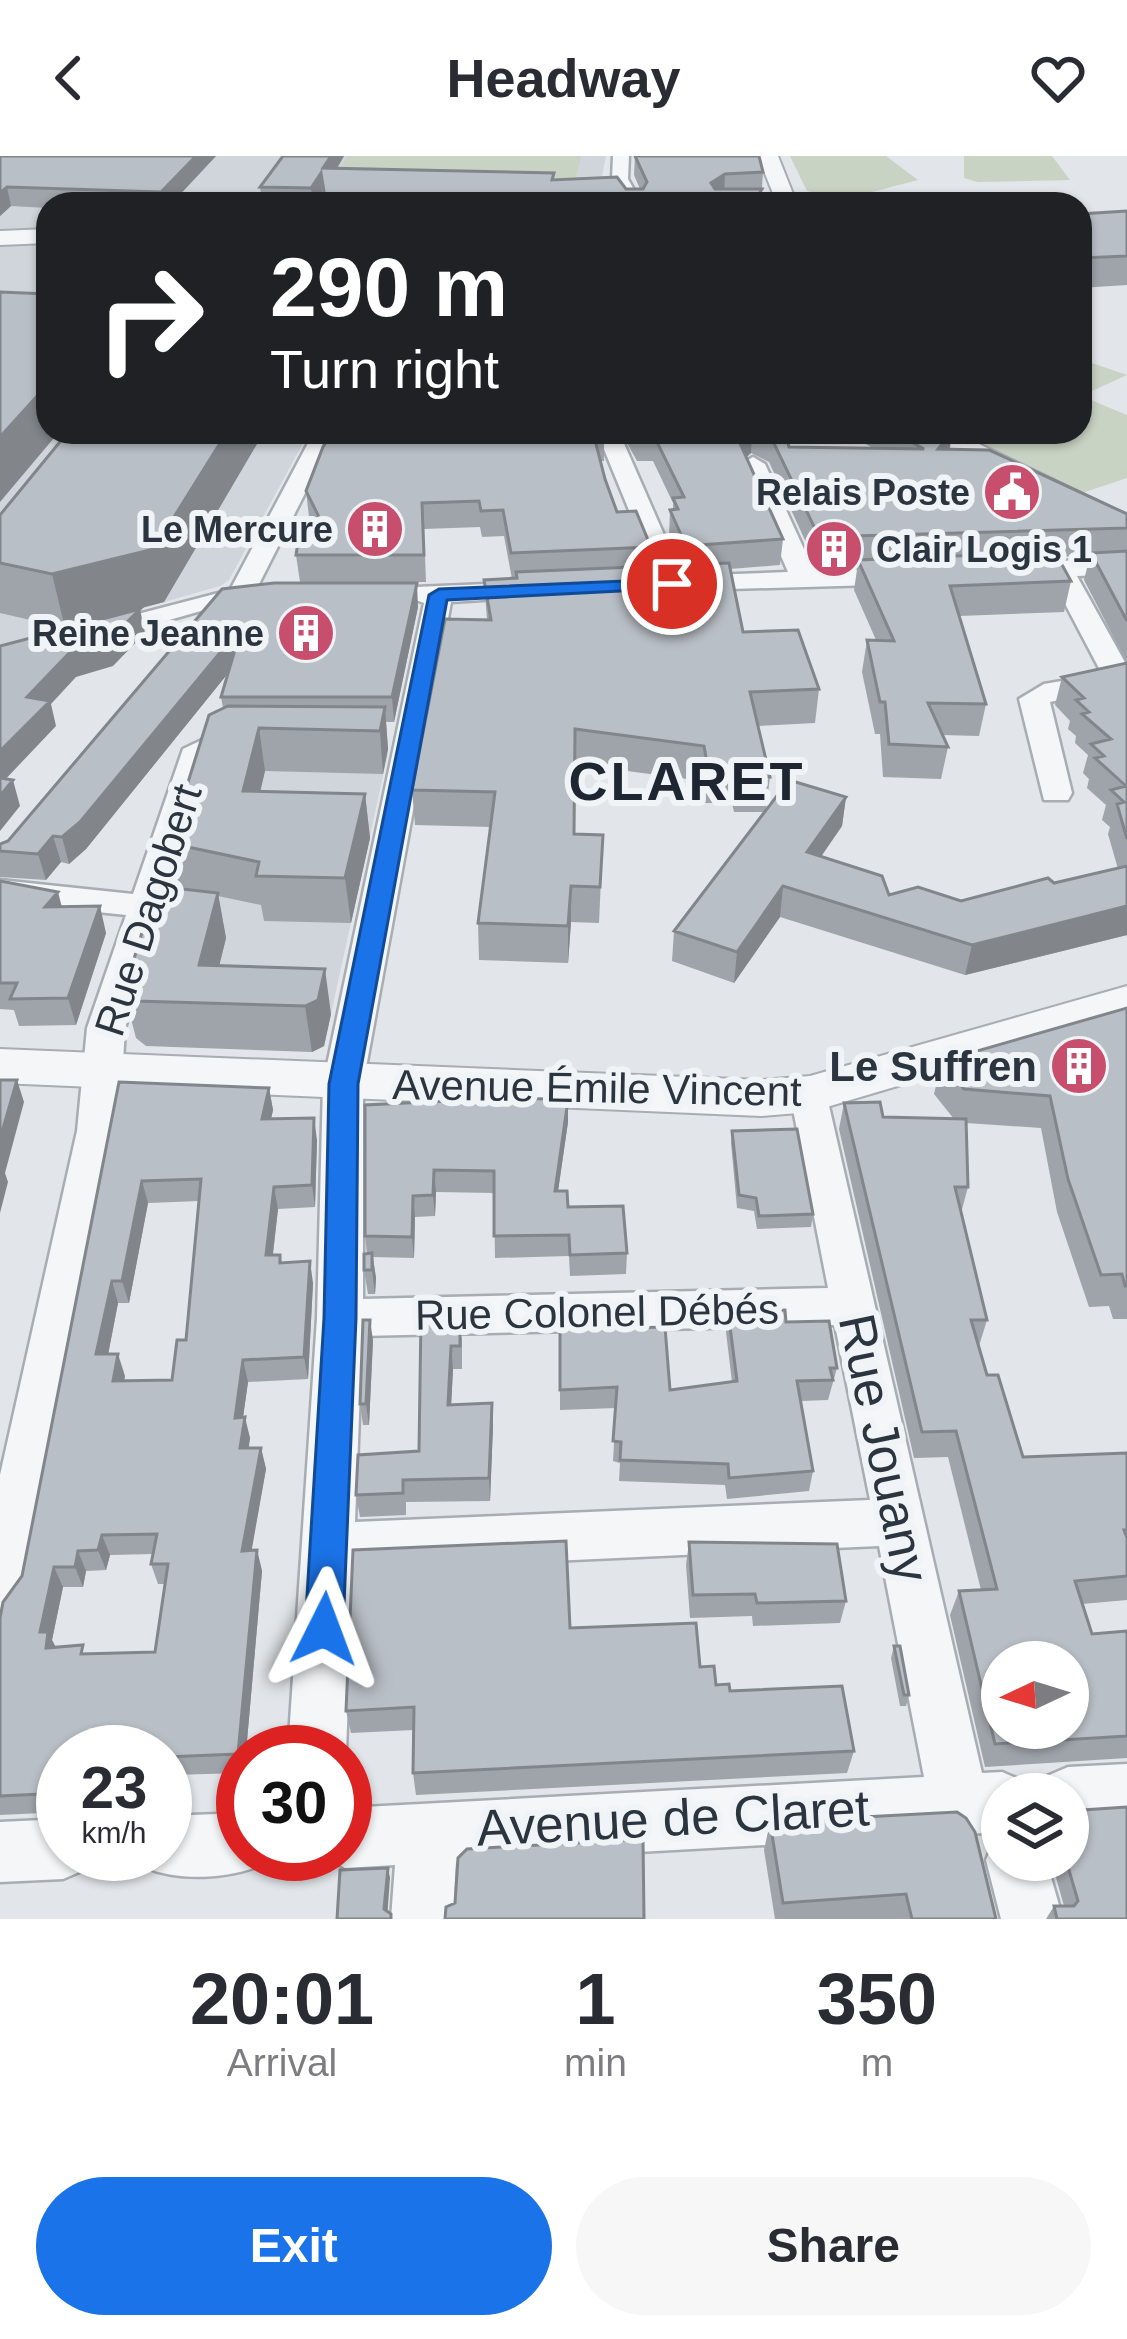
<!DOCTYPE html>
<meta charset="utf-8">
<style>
body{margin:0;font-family:Helvetica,sans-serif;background:#f7f7f7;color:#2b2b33;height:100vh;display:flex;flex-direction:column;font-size:45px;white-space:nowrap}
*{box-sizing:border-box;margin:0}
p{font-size:39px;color:#7c7c81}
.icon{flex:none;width:66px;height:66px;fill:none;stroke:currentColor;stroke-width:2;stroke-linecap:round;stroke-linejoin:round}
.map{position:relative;height:1763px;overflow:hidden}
.details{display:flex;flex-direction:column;background:#fff;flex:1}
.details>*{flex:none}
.guide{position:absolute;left:36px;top:36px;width:1056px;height:252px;border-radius:36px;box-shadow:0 3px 9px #0004;background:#202124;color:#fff;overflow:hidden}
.needle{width:78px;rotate:266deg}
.tools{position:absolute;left:981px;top:1485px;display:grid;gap:24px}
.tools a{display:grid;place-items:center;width:108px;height:108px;border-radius:50%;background:#fff;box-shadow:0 3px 9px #0004;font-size:60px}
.speed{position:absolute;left:36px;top:1569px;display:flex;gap:24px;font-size:60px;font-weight:700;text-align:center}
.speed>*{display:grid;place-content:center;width:156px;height:156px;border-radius:50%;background:#fff;box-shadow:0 3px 9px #0004;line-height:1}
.speed small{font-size:30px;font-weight:400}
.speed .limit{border:18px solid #d22;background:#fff;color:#111}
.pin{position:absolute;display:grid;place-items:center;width:102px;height:102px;color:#fff;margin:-51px;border:6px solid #fff;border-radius:50%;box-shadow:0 3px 12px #0007}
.me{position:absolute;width:132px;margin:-66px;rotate:3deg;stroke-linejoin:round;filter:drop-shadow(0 0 9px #0008)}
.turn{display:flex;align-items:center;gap:42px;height:252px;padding:0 36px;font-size:54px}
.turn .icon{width:156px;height:156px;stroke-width:2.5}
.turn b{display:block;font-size:84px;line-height:102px}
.eta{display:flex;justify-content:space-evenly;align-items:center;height:204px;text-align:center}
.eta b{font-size:72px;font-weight:700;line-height:84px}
.cta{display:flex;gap:24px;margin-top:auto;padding:24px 36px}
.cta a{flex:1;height:138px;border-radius:72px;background:#1a73e8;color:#fff;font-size:48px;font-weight:700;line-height:138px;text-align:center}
.cta a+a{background:#f7f7f7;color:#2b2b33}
header{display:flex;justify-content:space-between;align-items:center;height:156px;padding:0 36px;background:#fff;font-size:54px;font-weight:700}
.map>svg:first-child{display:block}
</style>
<header><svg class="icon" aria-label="back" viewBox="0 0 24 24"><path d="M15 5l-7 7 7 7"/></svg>Headway<svg class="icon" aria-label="heart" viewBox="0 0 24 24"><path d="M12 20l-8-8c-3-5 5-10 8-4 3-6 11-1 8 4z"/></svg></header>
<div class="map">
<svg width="1127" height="1763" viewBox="0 0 1127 1763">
<rect width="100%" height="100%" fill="#e2e5e9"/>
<!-- built -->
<path fill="#d0d5db" d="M0,0H606L602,20L630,48H48V75L0,77Z
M48,84V276H309L229,424L220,430L0,493V86Z
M381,592L388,597L324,890L312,896L136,882L217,597Z"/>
<!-- green -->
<path fill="#c9d3c3" d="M347,0H581L573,33L331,27Z
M790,0H886L918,24L845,43L807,35Z
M964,0H1052L1070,24L978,26L964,22Z
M1080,203L1127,219L1081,240L1127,259V322L1079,338L950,276H1080Z"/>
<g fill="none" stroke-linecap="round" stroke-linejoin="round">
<defs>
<path id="minor" d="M613,0H629L628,23L642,48H626L612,23Z
M787,41L834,48H780Z
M314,276H336L257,432L278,434V446L215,451L0,512V494L230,434Z
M597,276H619L682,420L788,416L741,308L753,301L765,308L814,415L909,412L922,420L909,428L662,435Z
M1127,402V418L1077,420L1127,510V529L1050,546L1072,637L1068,644H1044L1019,543L1044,528L1102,518L1051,421L1016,423L1003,415L1016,407Z
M537,426L547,428V440L451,446L363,928V1143L828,1132L790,938L796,928H824L982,1617L1002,1616L1023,1625L1028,1638H1002V1676L456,1706L453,1763H391L395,1709L345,1712L322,1698H345V1652L924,1621L879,1390L353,1414L346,1596H288L317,1162L323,928L424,447L402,439L416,431ZM835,1169L870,1344L355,1366L362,1180Z
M231,570L246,579L213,598L125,872L119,975L27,1439L19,1457L0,1464V1319L77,975L87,872L126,759L0,746V724L133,738L183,593Z
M1127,1608V1666L1068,1671V1638H1040L1047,1620L1068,1611Z
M243,1657V1698H269L264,1708C229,1723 179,1726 144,1711L138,1698H165V1660Z
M63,1663V1698H91L84,1714L63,1723L0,1726V1666Z
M1002,1679V1704H1046L1063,1763H1001L986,1704L995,1683Z"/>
<path id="tertiary" d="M758,0H778L797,48H714L724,42L774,40Z
M48,73V87L0,89V75Z
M917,276H954L1127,359V380Z
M1127,830V862L810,956L761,960L0,927V893L761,924L810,920Z"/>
</defs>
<!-- minor casing -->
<use href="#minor" stroke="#a7adb3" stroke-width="5"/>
<!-- tertiary casing -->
<use href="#tertiary" stroke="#a7adb3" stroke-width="4"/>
<!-- minor -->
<use href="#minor" fill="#f4f6f8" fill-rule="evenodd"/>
<!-- tertiary -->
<use href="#tertiary" fill="#f4f6f8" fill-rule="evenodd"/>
</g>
<!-- wall -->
<path fill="#9fa4aa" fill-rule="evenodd" d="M0,0H216L171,48H48V52L11,50L0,60Z
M283,0H344L337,13L554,17V24L626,33H640L634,19L635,0L763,16L761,48H324L322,36L315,48H262L260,31Z
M1127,55V129L1080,132V58Z
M68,276H264L164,446L65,472L0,457V359Z
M332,276L604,280V305H600L605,323L617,356L651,391L650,411L682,409L669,380L670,354L673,353V347L653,305H637L621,276H785L789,291L873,292L844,276H952L950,293L1127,358V779L965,819L780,761L734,827L672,805L674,775L764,656H734L732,647H705L702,625L575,608L574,678L603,679L599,767L571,766L568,807L479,804L478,767L491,671L415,669L412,634L487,464L484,424L512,423L504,380L482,381L480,371L424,373L426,426H300L296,399L315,374L309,361L306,335ZM751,297L769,306L816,408L858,407L854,434L876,484H867L862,516L875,578H880L883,621L941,623L948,591L942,579L979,580L986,548L959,460L1064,456L1071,425L1058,401L1090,400L1084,424L1127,507L1062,521L1055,549L1070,565L1068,573L1076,580L1075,587L1088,599L1083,617L1089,623L1087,632L1106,649L1102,664L1110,671L1108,678L1118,713L1054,727L961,745L889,739L821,701L842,670L846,641L766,653L770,621L758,570L815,567L819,533L743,476L730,413L780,409L783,383L746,301Z
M222,433L418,451L394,566H386L388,593L383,618L265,615L260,635L365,638L370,682L351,767L264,765L261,749L218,740L226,782L219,810L331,858L324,890L312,896L146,890L136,882L124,836L190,734L178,731L169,687L223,552L221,541L229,516L86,693L69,708L61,706L46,724L0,721V688L8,685Z
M0,725L62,751L106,777L76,869L19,870L14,854L0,853Z
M1127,852V1163H1113L1109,1150L1089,1151L1057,1056L1041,972L966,967L968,1031L961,1057L987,1164L979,1190L987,1219L1023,1301L1127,1297V1444L1082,1448L1092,1478L1127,1475V1602L985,1611L950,1459L959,1435L981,1434L948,1301L914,1302L839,973L844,947L883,961L954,963L934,938L942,905Z
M119,926L269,932L273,954L271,963L317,984L315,1051L278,1053L273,1099H280L282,1107L313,1127L308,1223L248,1226L243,1261L250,1282L248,1292H261L266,1313L251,1394H257L262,1415L246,1596H243V1617L171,1619L165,1651V1596H63V1656L0,1659V1462L22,1420ZM199,1045L186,1184L172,1224L124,1225L125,1220L108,1198L118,1147H129L148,1047ZM153,1398L151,1408L158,1428H165L155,1496L87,1498L55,1491L52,1484L63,1431H83L86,1415L106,1414L110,1399Z
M365,949L568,966L558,1035L568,1051L627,1097L626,1118L570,1120L569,1100L495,1102L494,1037L436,1036L435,1060L415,1061L414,1102L373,1101L376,1122L375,1138H368L364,1114L367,1098L365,1080Z
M732,975L813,1058L811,1071L757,1073L754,1055L737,1052L731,987Z
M728,1155L786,1166L837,1212L828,1244L801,1245L813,1315L809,1335L727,1343L725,1329L619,1325L620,1307L613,1305L616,1252L560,1254V1234L592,1173L670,1234L732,1226L726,1176Z
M421,1160L462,1182V1213H453L451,1249L492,1247L493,1270L490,1345L406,1346V1359L360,1361L356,1339L419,1295Z
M373,1184L369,1269H363L360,1248Z
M689,1386L846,1445L840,1467L753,1470L752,1460L690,1462L686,1409Z
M570,1472L700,1511L716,1529L854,1595L847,1617L416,1639L413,1617L414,1574L351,1577L346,1555Z
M894,1490L909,1539L906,1550H900L891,1502Z
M770,1666L996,1763H775L764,1694Z
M1051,1704H1068L1127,1763H1046L1054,1750H1064Z"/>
<!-- shaded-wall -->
<path fill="#82868b" d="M196,0H216L171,48H163L161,36Z
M331,0H344L325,32L323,12Z
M321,17L322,36L315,48H313L311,32Z
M725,18L724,38L710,47L711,27Z
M7,31L11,50L0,60V37Z
M48,228V276H59L0,346V281Z
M227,276H264L164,446L65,472L52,418Z
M748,276H752L751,297L737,310L739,285Z
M952,276L948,300L938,293Z
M417,427L418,451L394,566L392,541Z
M140,453L145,477L113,510L76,521L51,548L56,570L0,629V595L27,541L70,496Z
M242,470L246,495L86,693L69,708L62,681Z
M385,551L388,593L383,618L380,575Z
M259,572L265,615L250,679L243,635Z
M13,624L20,650L0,675V640Z
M365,638L370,682L351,767L345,722Z
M846,641L842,670L803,726L807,696Z
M53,680L61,706L46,724L38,698Z
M571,730V766L568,807V770Z
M783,730L780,761L734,827L737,796Z
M58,736L65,763L45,751Z
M218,737L226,782L210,847L199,809Z
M100,750L106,777L76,869L68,842Z
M1127,750V779L965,819L972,789Z
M325,813L331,858L324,890L312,896L305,850Z
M17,924L24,946L5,1017L8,1026L0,1057V983Z
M269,932L273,954L266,985L262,963Z
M568,944V966L555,1056V1035Z
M314,962L317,984L315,1051L312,1029Z
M434,1014L436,1036L435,1060L433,1039Z
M142,1025L148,1047L129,1147L122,1125Z
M274,1031L278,1053L270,1121L266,1099Z
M413,1040L415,1061L414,1102L412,1081Z
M372,1097L376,1122L375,1138L372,1114Z
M310,1105L313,1127L308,1223L304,1201Z
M112,1125L118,1147L104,1220L96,1198Z
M370,1164L373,1184L369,1269L366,1248Z
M451,1190L453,1213L450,1271L448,1249Z
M118,1198L125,1220L120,1246L113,1225Z
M243,1204L248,1226L240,1283L235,1262Z
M492,1247L493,1270L490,1345L489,1322Z
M245,1261L250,1282L246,1313L240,1292Z
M261,1292L266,1313L248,1415L242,1395Z
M102,1379L110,1399L106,1414L98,1394Z
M257,1394L262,1415L246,1596H243V1613L238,1598Z
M78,1395L86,1415L83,1431L75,1411Z
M54,1411L63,1431L52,1484L58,1495L55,1511L40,1476Z
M165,1606L171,1619L166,1651L165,1649Z
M388,1712L390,1722L387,1763L384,1753Z"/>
<!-- building -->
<path fill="#b9bfc6" stroke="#82868b" stroke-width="3" fill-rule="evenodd" d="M0,0H196L161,36L7,31L0,37Z
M283,0H331L323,12L554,17L552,24L617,21L626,33H643L647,26L635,0H759L763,16L725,18L711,27L715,33H762L753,48H326L321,17L311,32L260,31Z
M1127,55V100L1081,102L1080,58Z
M0,136L48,138V228L0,281Z
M68,276H227L154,393L52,418L0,407V359Z
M332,276H603L604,280H594L605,323L617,356L636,355L651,391L511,397L503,354L481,355L479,345L422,347L424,399H296L300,374L325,373L306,335L323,291Z
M635,276H748L739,285L783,383L686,390L670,354L678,353L673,342L684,341L654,280H637Z
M761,276H785L789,291L924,293L893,276H952L938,293L989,294L1127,358V372L819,381L771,281Z
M1127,395V465L1091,397Z
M1055,396L1071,425L950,430L986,548L928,547L948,591L889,588L885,546H880L867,484L894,485L858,404Z
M729,407L743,476L798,474L819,533L750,536L770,621H737L735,612H708L704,590L575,573L574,678L603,679L600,731L571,730L568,770L478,767L495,636L412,634L445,463L491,464L484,424L517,422L516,416Z
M274,427H417L392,541H221L242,470L80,666L62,681L53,680L38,698L0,695V688L8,685L222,433Z
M140,453L108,485L70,496L27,541L50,545L0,595V490Z
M1127,507V683L1117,648L1124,646L1111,634L1126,630L1095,602L1104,600L1091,588L1111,583L1082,558L1089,556L1076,544L1084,542L1062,521Z
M228,550L385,551L380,575L259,572L243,635L365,638L345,722L256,720L259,706L169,687L209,559Z
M0,622L13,624L0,640Z
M789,624L846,641L807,696L882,720L889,739L918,731L961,745L1048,722L1054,727L1127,710V750L972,789L783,730L737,796L674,775Z
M0,725L58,736L45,751L100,750L68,842L10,843L17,827H0Z
M156,730L218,737L199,809L325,813L318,844L305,850L135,845L124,836Z
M1127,852V1130H1125L1122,1118L1101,1119L1068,1023L1050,940L964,933L942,905Z
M0,924H17L0,983Z
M119,926L269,932L262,963L314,962L312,1029L274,1031L266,1099H280V1107L310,1105L304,1201L243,1204L235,1262L245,1261L240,1292H261L242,1395L257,1394L238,1598L165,1601V1596H63V1637L0,1640V1462L3,1446L22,1420ZM201,1023L186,1184H177L172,1224L113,1225L118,1198H96L112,1125H122L142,1025ZM157,1378L151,1408H168L155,1496L81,1498L83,1489L46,1492L48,1476H40L54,1411H75L78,1395L98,1394L102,1379Z
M448,939L568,944L555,1035H567L568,1051L623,1050L627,1097L570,1099L569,1079L494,1080V1015L434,1014L433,1039L413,1040L412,1081L365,1080V949L447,945Z
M880,946L883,961L966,963L968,1031H955L987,1164H971L987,1219H998L1023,1301L1127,1297V1374H1124L1127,1382V1420L1075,1425L1092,1478L1127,1475V1580L995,1588L959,1435L997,1433L956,1275L922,1276L844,947ZM1002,1506H1068V1572H1002Z
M797,973L813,1058L759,1060L756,1042L739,1039L732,975Z
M372,1097V1114H364V1098Z
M785,1154L786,1166L829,1165L837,1212H830L833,1224L797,1225L813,1315L729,1322L728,1308L620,1304L621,1286L613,1285L617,1231L560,1234V1159L591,1158L592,1173L665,1171L670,1234L737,1225L728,1155Z
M460,1159V1190H451L448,1249L492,1247L489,1322L403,1324V1337L356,1339L358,1299L419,1295L421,1160Z
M363,1164H370L366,1248H360Z
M566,1385L570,1472L696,1467L700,1511L714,1510L716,1529L729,1528L730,1535L842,1530L854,1595L413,1617L414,1551L346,1555L353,1394Z
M689,1386L837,1388L846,1445L757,1447L755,1438L693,1439Z
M894,1490H900L909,1539H904Z
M1127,1651V1763H1057L1054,1750H1074L1078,1745L1066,1704H1068V1655Z
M957,1656L966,1662L975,1676L996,1763H912L906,1738L783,1747L770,1666Z
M643,1683L644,1763H445L446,1751L455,1747L458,1702L467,1693Z
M388,1712L384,1753L391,1758V1763H337L340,1714Z"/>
<!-- route -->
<path fill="#1a73e8" stroke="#114b97" stroke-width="3" d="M672,423L678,424V432L447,444L358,928L356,1162L343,1473L337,1486L324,1491L310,1486L305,1473L324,1162L329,928L429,439L439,433Z"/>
<!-- icons -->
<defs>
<symbol id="civic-disc" viewBox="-11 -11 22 22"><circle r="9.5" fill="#c74e6c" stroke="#f1f4f7"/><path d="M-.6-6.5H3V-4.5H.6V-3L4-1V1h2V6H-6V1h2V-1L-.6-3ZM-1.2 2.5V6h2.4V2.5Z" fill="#fff"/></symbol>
<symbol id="building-disc" viewBox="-11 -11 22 22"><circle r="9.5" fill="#c74e6c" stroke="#f1f4f7"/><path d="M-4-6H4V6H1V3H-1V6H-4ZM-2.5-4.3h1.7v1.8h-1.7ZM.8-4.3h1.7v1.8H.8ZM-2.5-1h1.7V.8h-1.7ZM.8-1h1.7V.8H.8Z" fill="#fff"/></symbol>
</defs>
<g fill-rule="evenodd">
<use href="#civic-disc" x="979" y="303" width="66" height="66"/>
<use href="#building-disc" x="342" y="340" width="66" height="66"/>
<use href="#building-disc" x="801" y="360" width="66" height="66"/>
<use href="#building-disc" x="273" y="444" width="66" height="66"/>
<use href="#building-disc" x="1046" y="877" width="66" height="66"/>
</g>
<g text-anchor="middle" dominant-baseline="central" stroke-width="12" stroke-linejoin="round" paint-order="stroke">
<!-- far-poi labels -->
<g font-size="36" font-weight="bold" fill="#2b3540" stroke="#f1f4f7" text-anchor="end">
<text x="970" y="336">Relais Poste</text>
<text x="333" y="373">Le Mercure</text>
<text x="876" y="393" text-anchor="start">Clair Logis 1</text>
<text x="264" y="477">Reine Jeanne</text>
</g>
<!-- street labels -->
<g font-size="42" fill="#2b3540" stroke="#f1f4f7">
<text transform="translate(148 754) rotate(-72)">Rue Dagobert</text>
<text transform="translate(597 932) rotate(1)">Avenue Émile Vincent</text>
<text transform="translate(597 1156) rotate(-1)">Rue Colonel Débés</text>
</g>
<!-- poi labels -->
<g font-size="42" font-weight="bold" fill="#2b3540" stroke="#f1f4f7" text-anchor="end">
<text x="1037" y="910">Le Suffren</text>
</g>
<!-- near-street labels -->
<g font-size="51" fill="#2b3540" stroke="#f1f4f7">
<text transform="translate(884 1292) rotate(78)">Rue Jouany</text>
<text transform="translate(673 1662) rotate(-3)">Avenue de Claret</text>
</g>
<!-- district labels -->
<g font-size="54" font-weight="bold" letter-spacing="3" fill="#1d2631" stroke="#f1f4f7">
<text x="687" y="625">CLARET</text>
</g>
</g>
</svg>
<div class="tools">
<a><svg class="needle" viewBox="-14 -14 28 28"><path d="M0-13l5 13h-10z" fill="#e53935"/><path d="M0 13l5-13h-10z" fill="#7c7c81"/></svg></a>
<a><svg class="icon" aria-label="layers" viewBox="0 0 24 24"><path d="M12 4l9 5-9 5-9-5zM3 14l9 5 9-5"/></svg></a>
</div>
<div class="speed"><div>23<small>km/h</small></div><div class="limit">30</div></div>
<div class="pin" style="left:672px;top:428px;background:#d93025"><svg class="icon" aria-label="arrive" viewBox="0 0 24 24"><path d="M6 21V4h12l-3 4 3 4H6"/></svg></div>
<svg class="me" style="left:324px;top:1473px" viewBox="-20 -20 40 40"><path d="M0-17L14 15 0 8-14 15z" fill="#1a73e8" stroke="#fff" stroke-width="4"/></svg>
<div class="guide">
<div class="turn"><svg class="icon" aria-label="right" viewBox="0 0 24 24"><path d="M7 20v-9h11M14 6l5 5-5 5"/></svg><div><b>290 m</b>Turn right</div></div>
</div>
</div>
<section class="details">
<div class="eta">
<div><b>20:01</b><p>Arrival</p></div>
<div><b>1</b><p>min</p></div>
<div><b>350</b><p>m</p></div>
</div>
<div class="cta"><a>Exit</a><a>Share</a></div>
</section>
